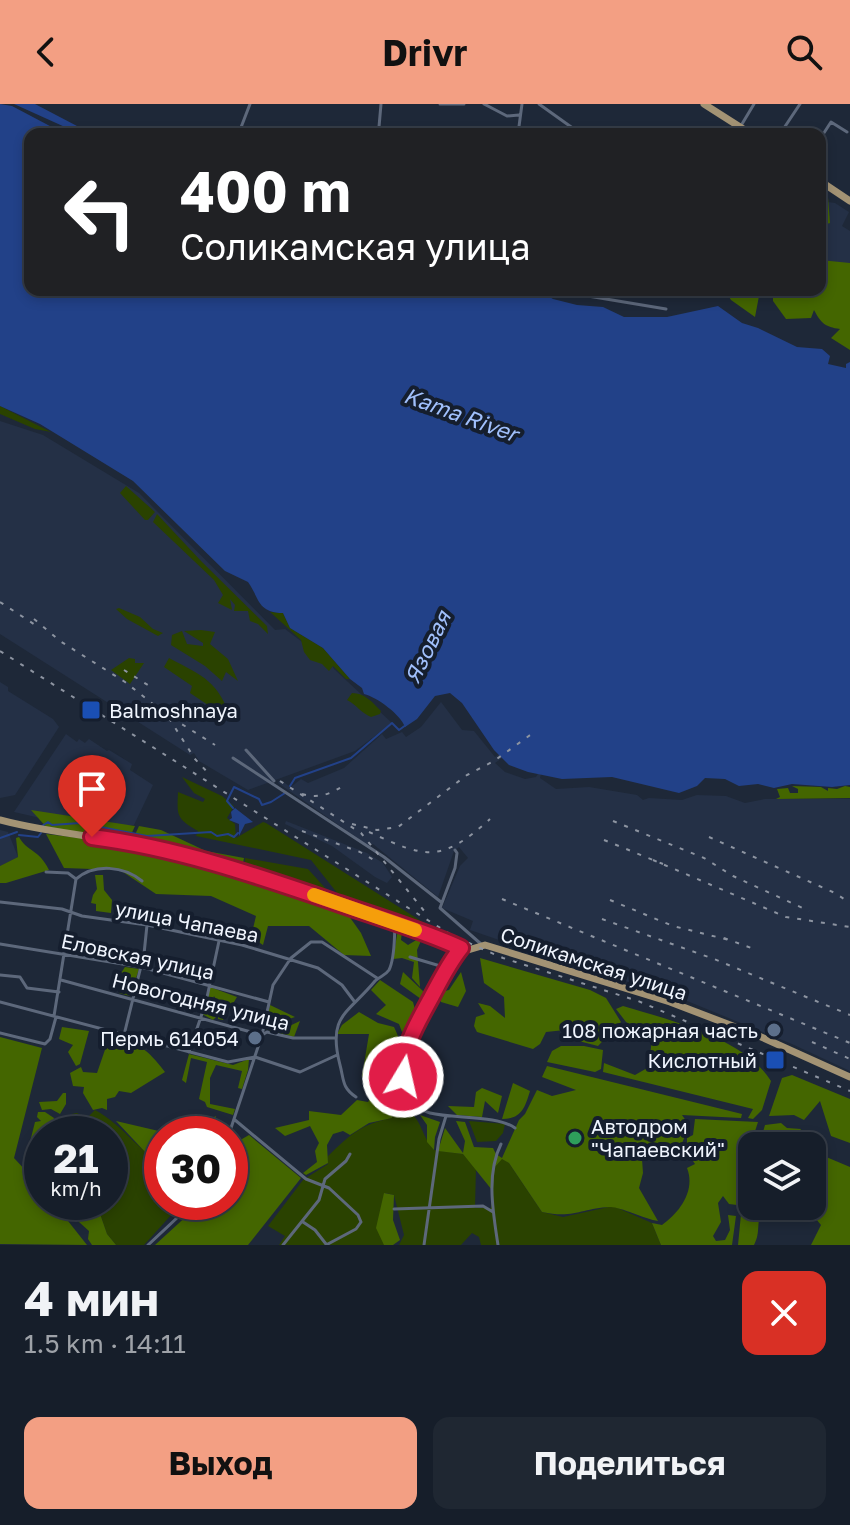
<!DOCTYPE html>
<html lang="ru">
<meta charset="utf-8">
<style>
body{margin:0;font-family:"Golos Text",sans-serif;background:#1f2732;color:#f1f3f6;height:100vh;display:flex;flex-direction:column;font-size:30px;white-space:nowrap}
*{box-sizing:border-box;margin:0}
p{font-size:26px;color:#9ea2a8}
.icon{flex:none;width:44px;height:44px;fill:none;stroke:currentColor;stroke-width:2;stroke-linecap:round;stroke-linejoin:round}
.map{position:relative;height:1141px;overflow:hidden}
.panel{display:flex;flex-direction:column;background:#161e2a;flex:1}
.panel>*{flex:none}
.guide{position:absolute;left:24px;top:24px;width:802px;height:168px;border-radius:16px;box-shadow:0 4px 12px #0003,0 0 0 2px #353c47;background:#202124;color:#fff;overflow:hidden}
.fabs{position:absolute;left:738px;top:1028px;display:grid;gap:16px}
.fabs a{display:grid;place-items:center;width:88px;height:88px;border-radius:16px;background:#161e2a;box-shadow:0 4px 12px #0003,0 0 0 2px #353c47;font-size:40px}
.speed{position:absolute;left:24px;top:1012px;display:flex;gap:16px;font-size:40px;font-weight:700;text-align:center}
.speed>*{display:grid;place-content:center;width:104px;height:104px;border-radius:50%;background:#161e2a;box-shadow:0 4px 12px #0003,0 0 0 2px #353c47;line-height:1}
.speed small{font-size:20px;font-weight:400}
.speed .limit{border:12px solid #d22;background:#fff;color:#111}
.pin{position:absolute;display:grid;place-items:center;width:68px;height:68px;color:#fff;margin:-82px -34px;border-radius:50% 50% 50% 0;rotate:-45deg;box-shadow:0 0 8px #0007}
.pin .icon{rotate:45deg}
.me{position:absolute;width:88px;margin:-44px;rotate:9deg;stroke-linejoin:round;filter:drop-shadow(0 0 6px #0008)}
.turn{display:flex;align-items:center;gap:28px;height:168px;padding:0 24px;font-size:36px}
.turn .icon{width:104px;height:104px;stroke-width:2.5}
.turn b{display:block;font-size:56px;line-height:68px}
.round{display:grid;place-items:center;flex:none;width:84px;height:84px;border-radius:16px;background:#1f2732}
.summary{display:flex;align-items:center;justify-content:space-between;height:136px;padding:0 24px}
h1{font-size:48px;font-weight:700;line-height:60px}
.action{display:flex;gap:16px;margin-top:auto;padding:16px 24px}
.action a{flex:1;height:92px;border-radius:16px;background:#f39f83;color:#111;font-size:32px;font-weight:700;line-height:92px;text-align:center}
.action a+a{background:#1f2732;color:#f1f3f6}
header{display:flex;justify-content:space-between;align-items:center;height:104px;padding:0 24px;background:#f39f83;color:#111;font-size:36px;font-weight:700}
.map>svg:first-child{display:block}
</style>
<header><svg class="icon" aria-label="back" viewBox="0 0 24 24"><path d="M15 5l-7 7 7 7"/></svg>Drivr<svg class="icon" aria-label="search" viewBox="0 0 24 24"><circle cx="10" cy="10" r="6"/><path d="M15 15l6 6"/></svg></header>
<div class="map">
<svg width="850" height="1141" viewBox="0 0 850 1141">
<rect width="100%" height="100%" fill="#1e2838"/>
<!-- built -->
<path fill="#243046" d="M820,97L835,99L849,108L842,122L850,127V164L820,160Z
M0,317L43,331L139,389L275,526L285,525L331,560L334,565L392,619L355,647L248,686L199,657L194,649L190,651L0,530Z
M0,578L8,583V587L53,615L59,623L15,691L0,694Z
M441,598L462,626L474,627L495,653L533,627L535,630L495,659L505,668L525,675L536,673L539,668L541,669L540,674L556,685L589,683L637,691L643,696L649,694L682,696L697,691L726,692L745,699L765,695H850V967L792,940L675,892L674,894L586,863L588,856L577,851L574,858L568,856L566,859L470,826L473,817L442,804L460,762L468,754L459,743L454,747L438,793L373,740L369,742L278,679L280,676L291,683L301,675L308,679L344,664L382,630L386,635L402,628L406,633L421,623Z
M66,630L77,638L79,635L85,639L89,635L107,647L109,646L132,660L130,666L153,681L134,721L75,722L14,708Z
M286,717L367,749L383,759L392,773L387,779L375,773L332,742L285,720Z
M0,726L8,728L18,753L0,762Z"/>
<!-- green -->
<path fill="#2a4200" d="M0,302L51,328L35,325L0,310Z
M126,382L155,408L148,416H145L120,389Z
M157,410L202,458L267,522L268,530L258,520L250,517L248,507H234L235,501L230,495L232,506L218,499L223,491L214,476L153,418Z
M119,504L140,513L153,525L163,529L158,532L127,515L116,505Z
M270,508L283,509L290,524L323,544L350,575H346L333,562L329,567L322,560L310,556L304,548L301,536Z
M201,526L215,528L210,540L228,555L238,577L226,568L222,577L205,562L171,541L172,531L182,527L187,540L203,542V539L184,527Z
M129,554L135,555V559H144L130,580L111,566Z
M169,554C205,573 218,577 232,617L190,589L192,582L164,563Z
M352,589C365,589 372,598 381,607L380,610L371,613C361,609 357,601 347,596Z
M182,673L222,692L234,702L227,714L235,720L236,734L263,718L266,719L448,834L409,819L396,809L380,805L377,809L345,799L311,756L196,732L198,727C176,714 177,712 178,688L203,698L205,695L194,689Z
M245,754L308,765L336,796L245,765Z
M391,1003C423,1005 417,1026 434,1046L463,1050L476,1063L475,1104H491L493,1065L502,1054L509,1059L542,1108L563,1113L613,1102L652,1119L661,1141H481L479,1133L472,1129L461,1141H399L404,1131L394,1091L385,1089L384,1141H279L285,1132L268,1122L303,1076L328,1060V1052C350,1031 361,1020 392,1014Z
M95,1006C124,1022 135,1044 162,1059V1098H183L144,1141H116L107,1130L96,1098H110V1030H75L72,1010L77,1009L87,1014Z
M469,1017L505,1020L503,1029L496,1037L477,1038Z"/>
<!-- forest -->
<path fill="#460" d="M820,88L828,93L830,119L823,121L820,118Z
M820,156L850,159V246L831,234L840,225C825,223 821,219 814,206L811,214L786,215L773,197V186H820Z
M725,186H755L759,192L755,213L731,196Z
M792,682L821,683L828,687V684L837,685L845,682L850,683V694L776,695L780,693L777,685L788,684L790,689H798V685Z
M31,706L135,722L129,735L59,727L48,725Z
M139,722L161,726L206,747L244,754L243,759L235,762L175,744L133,735Z
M46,730L130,740L191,754L344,805L361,829L371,852L344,851L309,822H268L263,841L251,833L256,812L211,792L156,790L120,766L64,764Z
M19,733C27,748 39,745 49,766L6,779H0V762L18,753L16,734Z
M95,771H103L104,786L112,796L111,809L96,807V800L91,799L93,791L97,785Z
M398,825L402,827L401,836L408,841L423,832L417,846L420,883L412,874L414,858L402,854L393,855Z
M480,854L590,886L606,894L621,918L598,942L567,934L565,926L546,928L540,940L533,945L477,928L474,922L476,913L485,910L478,899L490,902L505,914L504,893L484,879Z
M125,863L139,865L130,892L119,889L125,879L119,872Z
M403,868L425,889L421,895L400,880Z
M461,868L466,887L458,903L441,898L437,889L449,886Z
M380,876L413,898L416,909L409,924L402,928L399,920L376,910L386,901L371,886Z
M210,883L237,893L223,916L218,915V899L214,892L208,909L216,913L213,916L202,910Z
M270,901L295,913L277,919L283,925L300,917L294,933L265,925Z
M623,902C670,916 744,934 771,977L762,1006L753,1015L748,1014L753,1005L603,968L604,959L635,971L649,963L652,933L626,918L616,905Z
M359,908L378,919L394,923C403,941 406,959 392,976L397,987L391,1003L392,1014L369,1019L350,1031L343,1027L333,1030L327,1041L328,1059L306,1071L303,1069L317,1058L315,1047L319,1039L310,1022L285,1032L275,1024L309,1016V1007L341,1011L357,996L368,998L374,988L362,972L369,930H337L342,921Z
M62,923L89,927L80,960L76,962L68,948L73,941L59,935Z
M0,933L42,944L14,1054L42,1084V1098H53L87,1141L0,1140Z
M108,937C139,937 147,945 165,968L131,989L119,987L115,993L107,995V1006L102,1004L93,1006L83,989L84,983L73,982L70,969L81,963L83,968L97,969Z
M411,937C423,953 415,959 413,974C413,978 415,983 416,987L413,992L405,971L413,962L407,958Z
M561,942H584L603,946L601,965L595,968L547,958L552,947Z
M189,950L233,961L249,955L248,966L242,985L238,984L242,967L216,961L210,974V1000L235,1005L233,1011L207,1003L205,998L199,995L207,958L191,954L186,979L182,976Z
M547,962L742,1010L741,1014L682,1011L689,1021L678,1050L641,1041L643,1069L639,1084L658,1117C645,1115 618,1102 610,1103C582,1104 574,1115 542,1108L509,1059L502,1055L493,1065L492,1086L463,1050L438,1047L445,1024L463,1049L465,1037L456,1017L465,1018L474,1043L493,1044L496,1050L502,1054L519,1016L525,1010L537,986L552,992L576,986L542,973Z
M792,971L850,995V1039L831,1032L820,997L804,1016L794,1011L769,1012L782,974Z
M513,979L530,987C525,1003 522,1015 502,1015Z
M482,984L502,992L498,1009L485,997L482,1013L457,1011L448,1002L474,1003L476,988Z
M63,989H66V1000L60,1010L51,1005L42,1006L39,998L57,997Z
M38,1008H45L54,1014L52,1022L67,1026L68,1029L42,1030V1081L24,1056L27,1044L38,1041L30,1038L35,1018L41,1017L37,1013Z
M420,1011L440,1018L435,1033L434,1046L427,1038V1021Z
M216,1012L212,1027L216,1030H183L187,1020L196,1022Z
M695,1015L758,1018L737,1083L740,1087L737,1101L729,1100L723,1092L718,1099L721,1118L713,1132L716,1137L725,1136L730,1126L728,1111L736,1112L732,1141H661L652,1119L662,1121C679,1109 696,1087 687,1064L695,1060L687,1048V1034L693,1031Z
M116,1017L163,1028L162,1059L147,1050Z
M781,1019L787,1024L801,1025L797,1032L769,1027L766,1039L770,1042H759L765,1021Z
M249,1031L301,1074L248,1141H155L202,1098H215L217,1103L221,1098H230V1042Z
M812,1047L850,1063V1141H811L821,1121L816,1115L798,1111L795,1102H812Z
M752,1065V1102H765C754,1118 762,1126 754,1141H738L742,1100Z
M384,1089L394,1091L393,1116L400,1136L393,1141H384L376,1124Z
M64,1098H96L107,1130L116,1141H92L88,1135L89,1127L59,1100Z"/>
<!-- water -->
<path fill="#224188" d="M0,0L12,2L65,30H30V186H538L553,195L577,201L603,203L624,213H667L718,202L742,219L758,224L797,243L822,245L830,252L828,260L846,264V260L850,258V681L832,683L792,680L774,684L758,680L739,682L725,675L705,674L697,682L679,689L612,673L562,675L528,668L509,661L494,646L462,599L450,589L435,592L417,615L405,623C401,611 377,593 364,590L362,584L350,575L323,544L290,524L283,509C257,508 260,495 248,478L225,467L133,377L40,320L0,302Z
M14,0H35L77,22L125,30L76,28Z
M235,704L253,718L245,720L239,732V720L229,716L232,714L231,708Z"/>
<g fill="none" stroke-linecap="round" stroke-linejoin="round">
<!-- stream -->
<path stroke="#224188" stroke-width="2" d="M290,682L295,674L351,654L392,619L399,626L406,621
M233,704L227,697L234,683L259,695L262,701L271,698L285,689
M42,722L48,718L52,721L80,719L147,732L211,728L217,732L228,730L234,733L238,729
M19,731L38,733L41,729
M0,734L17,728"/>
<!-- street -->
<path stroke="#5d687b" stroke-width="3" d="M381,0L379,23L382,30
M440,0H464
M484,0L507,12L519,11
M539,0L581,30
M742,20L754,0
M245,30L240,26L250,0
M518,30L522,0
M780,30L800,0
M820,35L831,18L847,28
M581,186L588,192L666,205
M246,646L274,677
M233,654L384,753L441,798
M455,746L457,749L455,764L440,804L481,840
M46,768L68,769L76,775
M76,775C95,759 124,762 142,777
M0,798L62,805L82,812L147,821L242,841L318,864L342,881L354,897
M0,840L141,863L269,898
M460,845C448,861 440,876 431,893C425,904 417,914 412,925C399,954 393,999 430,1009C454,1015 497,1011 515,1024
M410,853L447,864
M577,869L582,853
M0,871L20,873L27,884L59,888
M61,876L262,931L267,928L293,934H335
M0,898L228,958L255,953L300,968L337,951
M54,912L76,775
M0,929L45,940L50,935L56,913
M124,931L144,850L147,821
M189,948L206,898L219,837
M356,993C342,984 344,976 340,961C327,911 348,910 375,877C380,872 385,872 389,866C395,854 394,836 395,823
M235,1016L306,1075L329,1084L358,1111L361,1118L356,1125L326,1141
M229,1030L262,931L273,881L291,854L311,838H322L377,874
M394,1105L483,1102L493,1108
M303,1118L315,1126L326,1140
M148,1141L194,1098
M283,1141L319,1096L325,1075L346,1057L350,1050
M424,1141L439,1035L446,1012
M498,1141C493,1108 486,1070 501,1040"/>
<!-- primary -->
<path stroke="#a39374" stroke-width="7" d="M704,0L751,30
M820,77L850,97
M0,716C63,733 129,734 192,751C286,777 376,816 468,846L485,841L670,898L759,932L850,973"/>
<!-- rail -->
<path stroke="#8d94a1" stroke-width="2" stroke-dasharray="4 8" stroke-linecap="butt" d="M0,498L40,524
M34,515L60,537L125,578L167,611L195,655L211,672
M0,547L453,832L503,854L638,897L850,987
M124,566L151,583
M172,614L215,641
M280,677L361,729L425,808
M302,690C319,695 331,690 346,680
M613,717L704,754L733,772L809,807
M352,720L377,726L398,723L467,671L494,657L533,629
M302,727L360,748L379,759
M369,728C426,754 440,760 490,715
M709,733L835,789L850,799
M604,736L663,760
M653,756L786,813L850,823
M502,795L850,939
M610,796L673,822L733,837
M602,815L714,855L850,911
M724,834L754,845
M812,938L850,955"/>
</g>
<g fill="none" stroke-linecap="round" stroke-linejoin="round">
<defs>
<path id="route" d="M92,733C178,744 258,772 340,800C380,814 422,826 461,844C449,859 441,875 432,892C417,920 403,941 403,973"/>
</defs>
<!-- route casing -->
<use href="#route" stroke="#92132f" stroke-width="20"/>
<!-- route -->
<use href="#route" stroke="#e11d48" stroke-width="14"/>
<!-- slow -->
<path stroke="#f59e0b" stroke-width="14" d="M314,791L415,826"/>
</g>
<!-- markers -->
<g fill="#1a4fb4" stroke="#151e2e" stroke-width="3">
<rect x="81" y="596" width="20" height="20" rx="4"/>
<rect x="765" y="946" width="20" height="20" rx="4"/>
</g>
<g fill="#5c6f8a" stroke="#151e2e" stroke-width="3">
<circle cx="774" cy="926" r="8"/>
<circle cx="255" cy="934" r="8"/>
</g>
<circle fill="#2e9e5b" stroke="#151e2e" stroke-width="3" cx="575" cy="1034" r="8"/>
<g text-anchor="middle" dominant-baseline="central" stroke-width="8" stroke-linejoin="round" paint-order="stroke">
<!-- poi labels -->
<g font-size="20" fill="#f0f5fe" stroke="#151e2e" text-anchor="end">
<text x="109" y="606" text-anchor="start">Balmoshnaya</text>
<text x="758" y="926">108 пожарная часть</text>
<text x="239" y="934">Пермь 614054</text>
<text x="757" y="956">Кислотный</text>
<text x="591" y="1022" text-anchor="start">Автодром<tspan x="591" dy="23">"Чапаевский"</tspan></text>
</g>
<!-- street labels -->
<g font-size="20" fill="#f0f5fe" stroke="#151e2e">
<text transform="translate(187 817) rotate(11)">улица Чапаева</text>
<text transform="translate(138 852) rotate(12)">Еловская улица</text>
<text transform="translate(594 859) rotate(18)">Соликамская улица</text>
<text transform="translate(201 897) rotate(14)">Новогодняя улица</text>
</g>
<!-- water labels -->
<g font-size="22" font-style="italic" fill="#a1c0fc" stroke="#151e2e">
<text transform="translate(461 310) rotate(20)">Kama River</text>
<text transform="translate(427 543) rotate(-64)">Язовая</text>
</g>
</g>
</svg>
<div class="fabs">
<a><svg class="icon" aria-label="layers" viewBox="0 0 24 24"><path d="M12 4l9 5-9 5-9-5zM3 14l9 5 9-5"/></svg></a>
</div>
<div class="speed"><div>21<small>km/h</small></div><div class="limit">30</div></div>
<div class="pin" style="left:92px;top:733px;background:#d93025"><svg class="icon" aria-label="arrive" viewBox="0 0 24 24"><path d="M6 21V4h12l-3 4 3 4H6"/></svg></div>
<svg class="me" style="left:403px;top:973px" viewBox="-20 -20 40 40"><circle r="17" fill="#e11d48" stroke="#fff" stroke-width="3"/><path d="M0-11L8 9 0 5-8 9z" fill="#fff"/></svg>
<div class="guide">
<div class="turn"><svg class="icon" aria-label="left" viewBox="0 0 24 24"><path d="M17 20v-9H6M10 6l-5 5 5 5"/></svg><div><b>400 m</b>Соликамская улица</div></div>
</div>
</div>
<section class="panel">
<div class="summary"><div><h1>4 мин</h1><p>1.5 km · 14:11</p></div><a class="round" style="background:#d93025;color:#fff"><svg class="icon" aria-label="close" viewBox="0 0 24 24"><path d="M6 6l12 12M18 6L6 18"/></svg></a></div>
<div class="action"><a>Выход</a><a>Поделиться</a></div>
</section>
